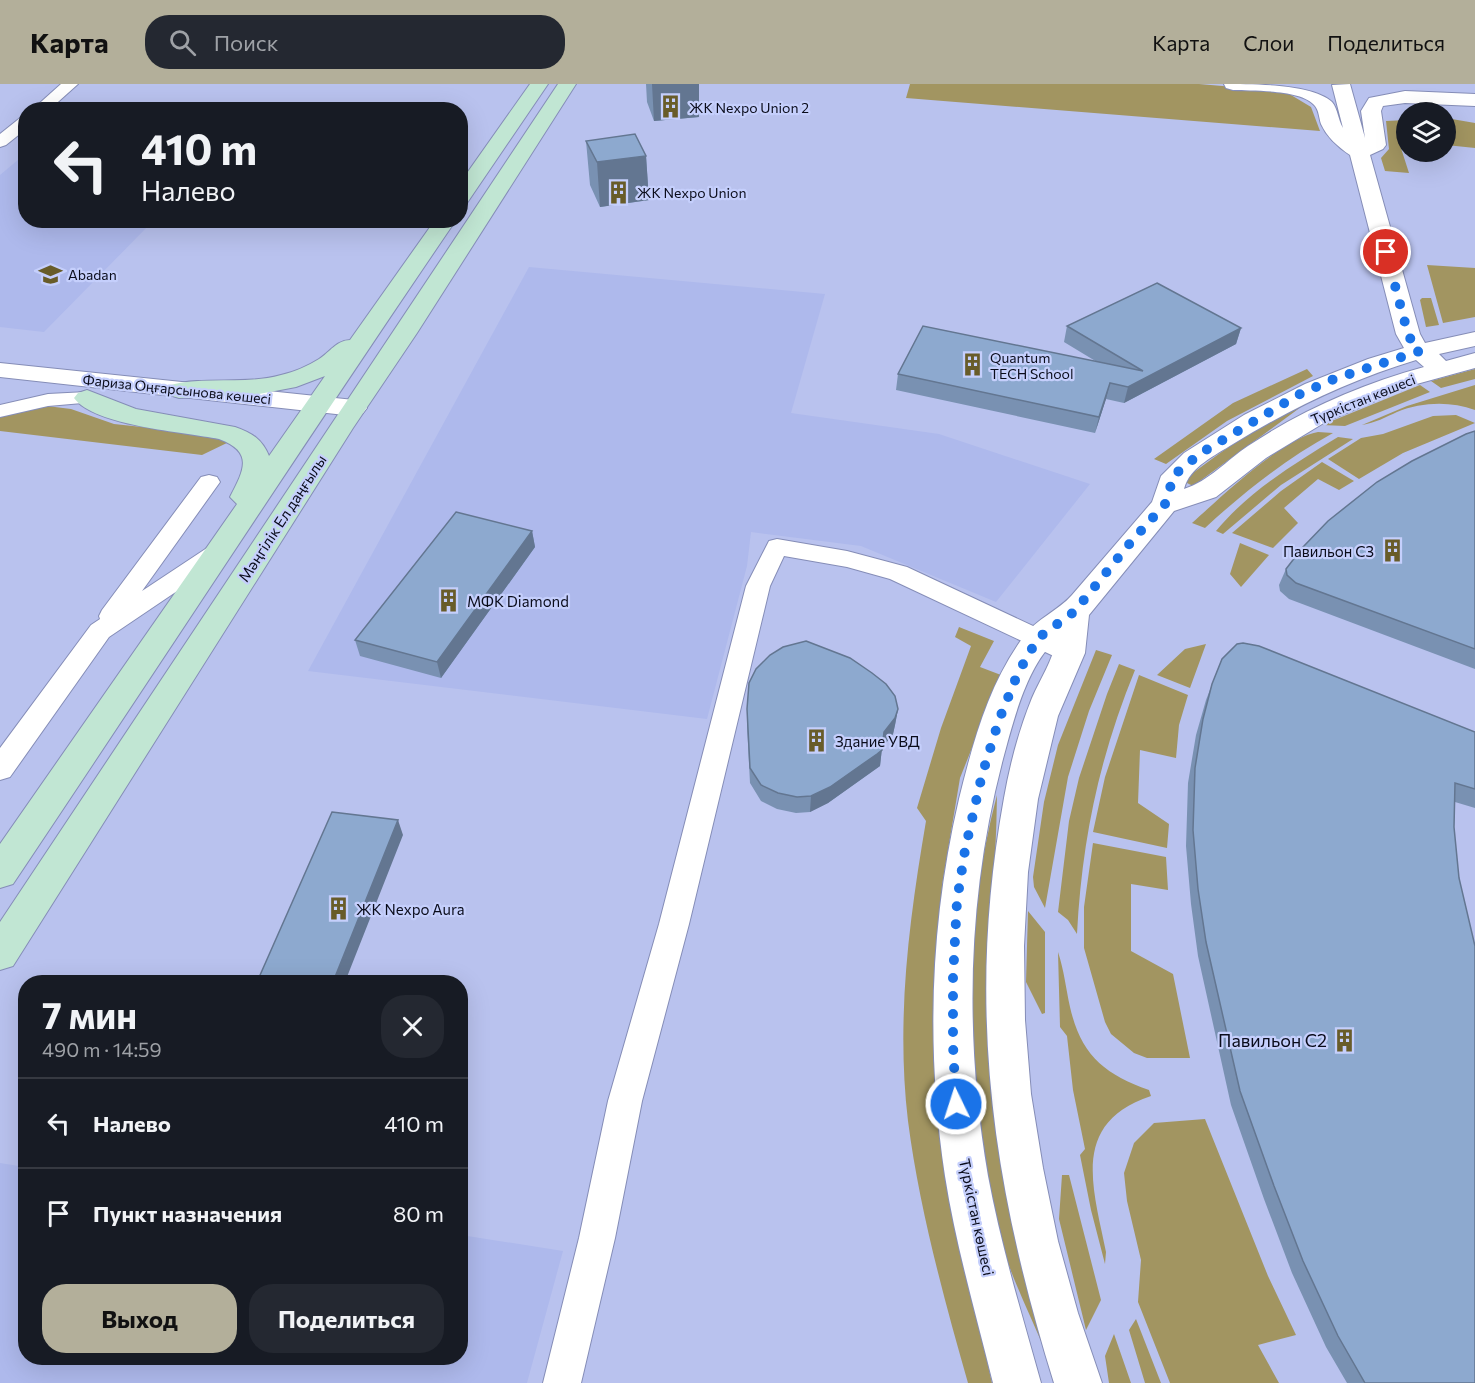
<!DOCTYPE html>
<html lang="ru">
<meta charset="utf-8">
<style>
body{margin:0;font-family:Commissioner,sans-serif;background:#242831;color:#f1f3f6;height:100vh;display:flex;flex-direction:column;font-size:22px;white-space:nowrap}
*{box-sizing:border-box;margin:0}
p{font-size:20px;color:#9ea1a6}
.icon{flex:none;width:33px;height:33px;fill:none;stroke:currentColor;stroke-width:2;stroke-linecap:round;stroke-linejoin:round}
.map{position:relative;flex:1;overflow:hidden}
.panel{position:absolute;left:18px;top:891px;width:450px;height:390px;display:flex;flex-direction:column;background:#171b24;border-radius:24px;box-shadow:0 6px 24px #0002}
.panel>*{flex:none}
.top-card{position:absolute;left:18px;top:18px;width:450px;height:126px;border-radius:24px;box-shadow:0 6px 24px #0002;background:#171b24;color:#f1f3f6;overflow:hidden}
.tools{position:absolute;left:1396px;top:18px;display:grid;gap:12px}
.tools a{display:grid;place-items:center;width:60px;height:60px;border-radius:50%;background:#171b24;box-shadow:0 6px 24px #0002;font-size:30px}
.pin{position:absolute;display:grid;place-items:center;width:51px;height:51px;color:#fff;margin:-26px;border:3px solid #fff;border-radius:50%;box-shadow:0 2px 6px #0007}
.me{position:absolute;width:66px;margin:-33px;rotate:356deg;stroke-linejoin:round;filter:drop-shadow(0 0 4px #0008)}
.turn{display:flex;align-items:center;gap:21px;height:126px;padding:0 24px;font-size:27px}
.turn .icon{width:78px;height:78px;stroke-width:2.5}
.turn b{display:block;font-size:42px;line-height:51px}
.round{display:grid;place-items:center;flex:none;width:63px;height:63px;border-radius:24px;background:#242831}
.summary{display:flex;align-items:center;justify-content:space-between;height:102px;padding:0 24px}
h1{font-size:36px;font-weight:700;line-height:45px}
.primary-button{display:flex;gap:12px;margin-top:auto;padding:12px 24px}
.primary-button a{flex:1;height:69px;border-radius:24px;background:#b3af9a;color:#111;font-size:24px;font-weight:700;line-height:69px;text-align:center}
.primary-button a+a{background:#242831;color:#f1f3f6}
ul{padding:0;list-style:none}
li{display:flex;align-items:center;gap:18px;height:90px;padding:0 24px;border-top:2px solid #363941}
li div{flex:1}
li b{display:block;font-size:22px}
li em{font-style:normal}
header{display:flex;align-items:center;gap:36px;box-sizing:border-box;height:84px;padding:0 30px;background:#b3af9a;color:#111}
header strong{font-size:28px}
nav{display:flex;gap:33px;margin-inline-start:auto;font-size:21px}
.search{width:420px;height:54px;background:#242831;display:flex;align-items:center;gap:15px;box-sizing:border-box;padding:0 21px;border-radius:24px;color:#9ea1a6;font-size:22px}
.map>svg:first-child{display:block}
</style>
<header>
<strong>Карта</strong>
<div class="search"><svg class="icon" aria-label="search" viewBox="0 0 24 24"><circle cx="10" cy="10" r="6"/><path d="M15 15l6 6"/></svg>Поиск</div>
<nav><a>Карта</a><a>Слои</a><a>Поделиться</a></nav>
</header>
<div class="map">
<svg width="1475" height="1299" viewBox="0 0 1475 1299">
<rect width="100%" height="100%" fill="#b9c2ee"/>
<!-- built -->
<path fill="#aeb9ec" d="M25,70L26,136L153,137L44,248L0,243V91Z
M529,183L825,210L791,329L939,350L1090,400L996,518L861,462L751,448L747,482L707,635L308,587Z
M0,1079L25,1083L26,1274H460L461,1151L563,1167L527,1299H0Z"/>
<!-- green -->
<path fill="#a29561" d="M910,0H1199L1280,7L1291,11L1311,23L1320,47L906,14Z
M1446,34L1475,39V64L1446,61Z
M1407,36V58H1399L1409,89L1385,87L1381,74L1389,65L1386,37Z
M1427,181L1475,184V233L1443,239Z
M1422,214H1431L1439,241L1426,243L1420,216Z
M1307,285L1313,292L1227,337L1166,380L1154,375L1233,319Z
M1475,285V295L1441,304L1431,297Z
M1420,301L1430,308L1345,342L1322,341Z
M1475,301V326C1450,317 1422,318 1397,328C1386,333 1375,339 1362,341L1407,322Z
M1305,320L1193,402L1183,397C1221,366 1261,341 1305,320Z
M47,322L71,325L114,340L198,349L231,357L202,371L0,347V333Z
M1456,331L1475,339L1403,369L1359,395L1328,375L1361,354L1383,350L1433,332Z
M1318,348L1333,349C1286,375 1245,407 1205,444L1192,439C1220,414 1282,354 1318,348Z
M1338,353L1353,355L1281,401L1223,450L1216,447C1249,407 1294,380 1338,353Z
M1322,378L1354,397L1339,406L1318,395L1284,424L1298,439L1273,464L1232,449L1281,407Z
M1240,459L1269,471L1241,503L1230,490Z
M959,543L994,557L980,583L1001,591L960,694L942,802L933,970L947,1099L992,1299H968C944,1215 919,1123 908,1037C896,935 909,837 926,737L917,724L941,644L971,562L955,553Z
M1206,560L1190,604L1157,591L1185,565Z
M1096,566L1112,571L1089,627L1068,693L1045,824L1034,803L1033,793L1044,718L1058,661Z
M1119,580L1135,586C1099,674 1082,756 1077,850L1068,836L1058,828L1069,737L1079,694L1107,610Z
M1139,591L1188,611L1179,641L1176,674L1140,666L1138,719L1169,740L1167,764L1093,748L1105,693Z
M997,711C996,803 984,895 990,987C997,1084 1022,1178 1047,1271C1032,1235 1014,1199 1002,1162C992,1131 988,1095 983,1063C966,944 966,827 997,711Z
M1093,759L1166,773L1168,806L1131,800V867L1173,890L1190,974H1147L1134,969L1111,950L1105,938L1084,864V823Z
M1028,827L1045,848V929L1042,930L1026,898Z
M1058,868C1064,886 1066,905 1070,923C1081,971 1104,990 1149,1006L1151,1012C1070,1039 1093,1103 1106,1168L1105,1180L1091,1126L1080,1071L1085,1065L1073,1006L1067,952L1060,943Z
M1205,1035L1268,1192L1296,1251L1258,1261L1279,1299H1170L1138,1218L1141,1176L1127,1117L1124,1089L1134,1059L1154,1039Z
M1062,1091H1069L1101,1216L1086,1246L1059,1135Z
M1136,1235L1161,1299H1145L1129,1246Z
M1114,1250L1131,1299H1109L1105,1272Z"/>
<g fill="none" stroke-linecap="round" stroke-linejoin="round">
<defs>
<path id="minor" d="M61,0H78L49,26H32Z
M26,32V45L6,61L0,63V50L20,34Z
M87,308L94,310L97,314L94,318L48,322L0,333V321L48,310Z
M209,391L217,393L220,398L142,507L213,460L221,458L229,460L233,466L229,472L109,553L10,693L0,696V664L91,541L100,535L99,532L102,526L201,393Z
M777,455L847,467L907,483L1078,563L1082,569L1078,575L1069,578L1060,575L890,495L847,483L784,472L770,502L689,840L642,1017L615,1154L581,1299H543L579,1154L608,1017L659,840L746,502L769,457Z"/>
<path id="tertiary" d="M1224,0C1253,0 1313,0 1332,18C1338,25 1338,36 1343,44L1332,1L1350,0L1365,54L1361,27L1369,14L1405,7L1475,10V22L1405,19L1383,22L1381,27L1386,61L1383,65L1370,71L1420,250L1425,259L1475,248V262L1439,270L1446,277L1475,269V284L1413,301L1327,337L1266,374L1216,413L1174,427L1089,531L1085,569L1058,632L1038,715L1028,788L1024,862L1025,936L1031,1010L1043,1084L1058,1157L1078,1229L1102,1299H1054C992,1100 966,922 1004,714C1010,680 1019,646 1032,614C1040,595 1053,577 1056,556C1027,581 1013,638 1003,675C967,812 964,953 988,1092C1001,1162 1022,1231 1041,1299H993C976,1230 956,1162 945,1092C926,965 930,839 959,715C973,658 989,599 1024,552C1036,535 1058,527 1072,511L1152,418L1161,392L1184,369L1244,331L1305,300L1368,275L1404,264L1396,250L1350,71C1338,63 1327,53 1321,40C1319,34 1319,27 1315,22C1302,5 1253,7 1233,6L1226,4ZM1416,276L1424,283C1362,300 1302,326 1248,362C1227,376 1209,397 1184,405C1189,383 1216,371 1233,360C1292,324 1350,296 1416,276Z
M0,279L354,316L363,319L367,324L363,329L354,332L0,293Z"/>
<path id="secondary" d="M530,0H548L467,119L460,121V99Z
M558,0H576L417,249L353,344L13,882L0,886V838Z
M435,136H456C306,356 161,579 13,800L0,804V760L237,420L230,413C244,386 254,368 219,355C185,348 94,342 74,314L78,309L87,306L136,325L235,343C252,349 262,355 269,372L325,292L296,303L259,310L179,314L170,311L166,306L170,301C206,292 245,301 281,291C294,288 308,282 319,275C330,268 337,256 350,256Z"/>
</defs>
<!-- minor casing -->
<use href="#minor" stroke="#858db7" stroke-width="2"/>
<!-- tertiary casing -->
<use href="#tertiary" stroke="#858db7" stroke-width="2"/>
<!-- secondary casing -->
<use href="#secondary" stroke="#858db7" stroke-width="2"/>
<!-- minor -->
<use href="#minor" fill="#fff" fill-rule="evenodd"/>
<!-- tertiary -->
<use href="#tertiary" fill="#fff" fill-rule="evenodd"/>
<!-- secondary -->
<use href="#secondary" fill="#c1e6d3" fill-rule="evenodd"/>
</g>
<!-- wall -->
<path fill="#7991b2" d="M646,0H699V33L654,37L647,18Z
M586,57L646,72L649,116L600,123L590,101Z
M1067,242L1241,244L1236,260L1124,319L1106,315L1095,349L896,306L898,290L1097,278L1064,258Z
M1475,347V585L1289,515L1280,507L1279,501L1286,485Z
M532,447L535,463L441,594L360,572L355,556Z
M1222,575L1475,648V724L1455,718L1454,743L1475,1299H1347L1326,1263L1292,1189L1264,1115L1231,1021L1198,872L1191,820L1186,762L1188,699L1196,651L1206,616Z
M747,625H898L895,641L893,650L882,664L880,682L828,719L810,728L796,729L777,725L761,717L750,699L747,641Z"/>
<!-- shaded-wall -->
<path fill="#637691" d="M652,0H699V33L654,37Z
M646,72L649,116L600,123L597,78Z
M1241,244L1236,260L1124,319L1128,303Z
M1110,299L1106,315L1095,349L1099,333Z
M532,447L535,463L441,594L437,578Z
M898,625L895,641L893,650L882,664L880,682L828,719L810,728L811,712L884,648Z
M398,736L403,751L345,898H333Z"/>
<!-- building -->
<path fill="#8da9cf" stroke="#637691" stroke-width="1.5" d="M635,50L646,72L597,78L586,57Z
M1157,199L1241,244L1128,303L1110,299L1099,333L898,290L923,242L1143,287L1067,242Z
M1475,347V565L1296,499L1287,491L1286,485L1303,463L1328,437L1377,398L1412,377L1466,350Z
M456,428L532,447L437,578L355,556Z
M806,557L850,574L872,589L886,600L895,612L898,625L895,634L884,648L882,666L877,670L830,703L811,712L797,713L778,709L761,701L750,684L747,625L749,599L756,585L770,571L783,563Z
M1243,559L1259,562L1475,648V705L1455,699L1454,743L1459,794L1475,862V1299H1365L1338,1252L1303,1177L1274,1102L1240,1007L1206,858L1198,805L1193,746L1195,684L1203,635L1212,600L1222,575L1237,560Z
M332,728L398,736L333,898H257Z"/>
<g fill="none" stroke-linecap="round" stroke-linejoin="round">
<!-- route -->
<path stroke="#1a73e8" stroke-width="10" stroke-dasharray="0 18" d="M956,1020L953,961V894L957,817L965,766L982,691L999,636L1018,589L1038,554L1074,528L1131,458L1165,420L1174,391L1201,369L1298,311L1334,295L1420,267L1413,260L1408,250L1386,168"/>
</g>
<!-- icons -->
<defs>
<symbol id="building-bare" viewBox="-9 -9 18 18"><path d="M-4-6H4V6H1V3H-1V6H-4ZM-2.5-4.3h1.7v1.8h-1.7ZM.8-4.3h1.7v1.8H.8ZM-2.5-1h1.7V.8h-1.7ZM.8-1h1.7V.8H.8Z" fill="#685c29" stroke="#c5cffc" stroke-width="2.5" paint-order="stroke"/></symbol>
<symbol id="school-bare" viewBox="-9 -9 18 18"><path d="M0-5L7-2L0 1L-7-2ZM-4 1L0 2.5L4 1V4Q0 6-4 4Z" fill="#685c29" stroke="#c5cffc" stroke-width="2.5" paint-order="stroke"/></symbol>
</defs>
<g fill-rule="evenodd">
<use href="#building-bare" x="654" y="6" width="33" height="33"/>
<use href="#building-bare" x="602" y="92" width="33" height="33"/>
<use href="#school-bare" x="34" y="174" width="33" height="33"/>
<use href="#building-bare" x="956" y="264" width="33" height="33"/>
<use href="#building-bare" x="1376" y="450" width="33" height="33"/>
<use href="#building-bare" x="432" y="500" width="33" height="33"/>
<use href="#building-bare" x="800" y="640" width="33" height="33"/>
<use href="#building-bare" x="322" y="808" width="33" height="33"/>
<use href="#building-bare" x="1328" y="940" width="33" height="33"/>
</g>
<g text-anchor="middle" dominant-baseline="central" stroke-width="4.5" stroke-linejoin="round" paint-order="stroke">
<!-- far-poi labels -->
<g font-size="14" fill="#0a0c1b" stroke="#c5cffc" text-anchor="start">
<text x="689" y="23">ЖК Nexpo Union 2</text>
<text x="637" y="108">ЖК Nexpo Union</text>
<text x="68" y="190">Abadan</text>
<text x="990" y="273">Quantum<tspan x="990" dy="16">TECH School</tspan></text>
</g>
<!-- far-street labels -->
<g font-size="14" fill="#0a0c1b" stroke="#c5cffc">
<text transform="translate(177 305) rotate(6)">Фариза Оңғарсынова көшесі</text>
<text transform="translate(1363 315) rotate(-22)">Түркістан көшесі</text>
</g>
<!-- street labels -->
<g font-size="15" fill="#0a0c1b" stroke="#c5cffc">
<text transform="translate(282 434) rotate(-57)">Мәңгілік Ел даңғылы</text>
<text transform="translate(977 1133) rotate(78)">Түркістан көшесі</text>
</g>
<!-- poi labels -->
<g font-size="15" fill="#0a0c1b" stroke="#c5cffc" text-anchor="start">
<text x="1374" y="467" text-anchor="end">Павильон С3</text>
<text x="467" y="517">МФК Diamond</text>
<text x="835" y="657">Здание УВД</text>
<text x="356" y="825">ЖК Nexpo Aura</text>
</g>
<!-- near-poi labels -->
<g font-size="18" fill="#0a0c1b" stroke="#c5cffc" text-anchor="end">
<text x="1327" y="956">Павильон С2</text>
</g>
</g>
</svg>
<div class="tools">
<a><svg class="icon" aria-label="layers" viewBox="0 0 24 24"><path d="M12 4l9 5-9 5-9-5zM3 14l9 5 9-5"/></svg></a>
</div>
<div class="pin" style="left:1386px;top:168px;background:#d93025"><svg class="icon" aria-label="arrive" viewBox="0 0 24 24"><path d="M6 21V4h12l-3 4 3 4H6"/></svg></div>
<svg class="me" style="left:956px;top:1020px" viewBox="-20 -20 40 40"><circle r="17" fill="#1a73e8" stroke="#fff" stroke-width="3"/><path d="M0-11L8 9 0 5-8 9z" fill="#fff"/></svg>
<div class="top-card">
<div class="turn"><svg class="icon" aria-label="left" viewBox="0 0 24 24"><path d="M17 20v-9H6M10 6l-5 5 5 5"/></svg><div><b>410 m</b>Налево</div></div>
</div>
<section class="panel">
<div class="summary"><div><h1>7 мин</h1><p>490 m · 14:59</p></div><a class="round"><svg class="icon" aria-label="close" viewBox="0 0 24 24"><path d="M6 6l12 12M18 6L6 18"/></svg></a></div>
<ul>
<li><svg class="icon" aria-label="left" viewBox="0 0 24 24"><path d="M17 20v-9H6M10 6l-5 5 5 5"/></svg><div><b>Налево</b></div><em>410 m</em></li>
<li><svg class="icon" aria-label="arrive" viewBox="0 0 24 24"><path d="M6 21V4h12l-3 4 3 4H6"/></svg><div><b>Пункт назначения</b></div><em>80 m</em></li>
</ul>
<div class="primary-button"><a>Выход</a><a>Поделиться</a></div>
</section>
</div>
